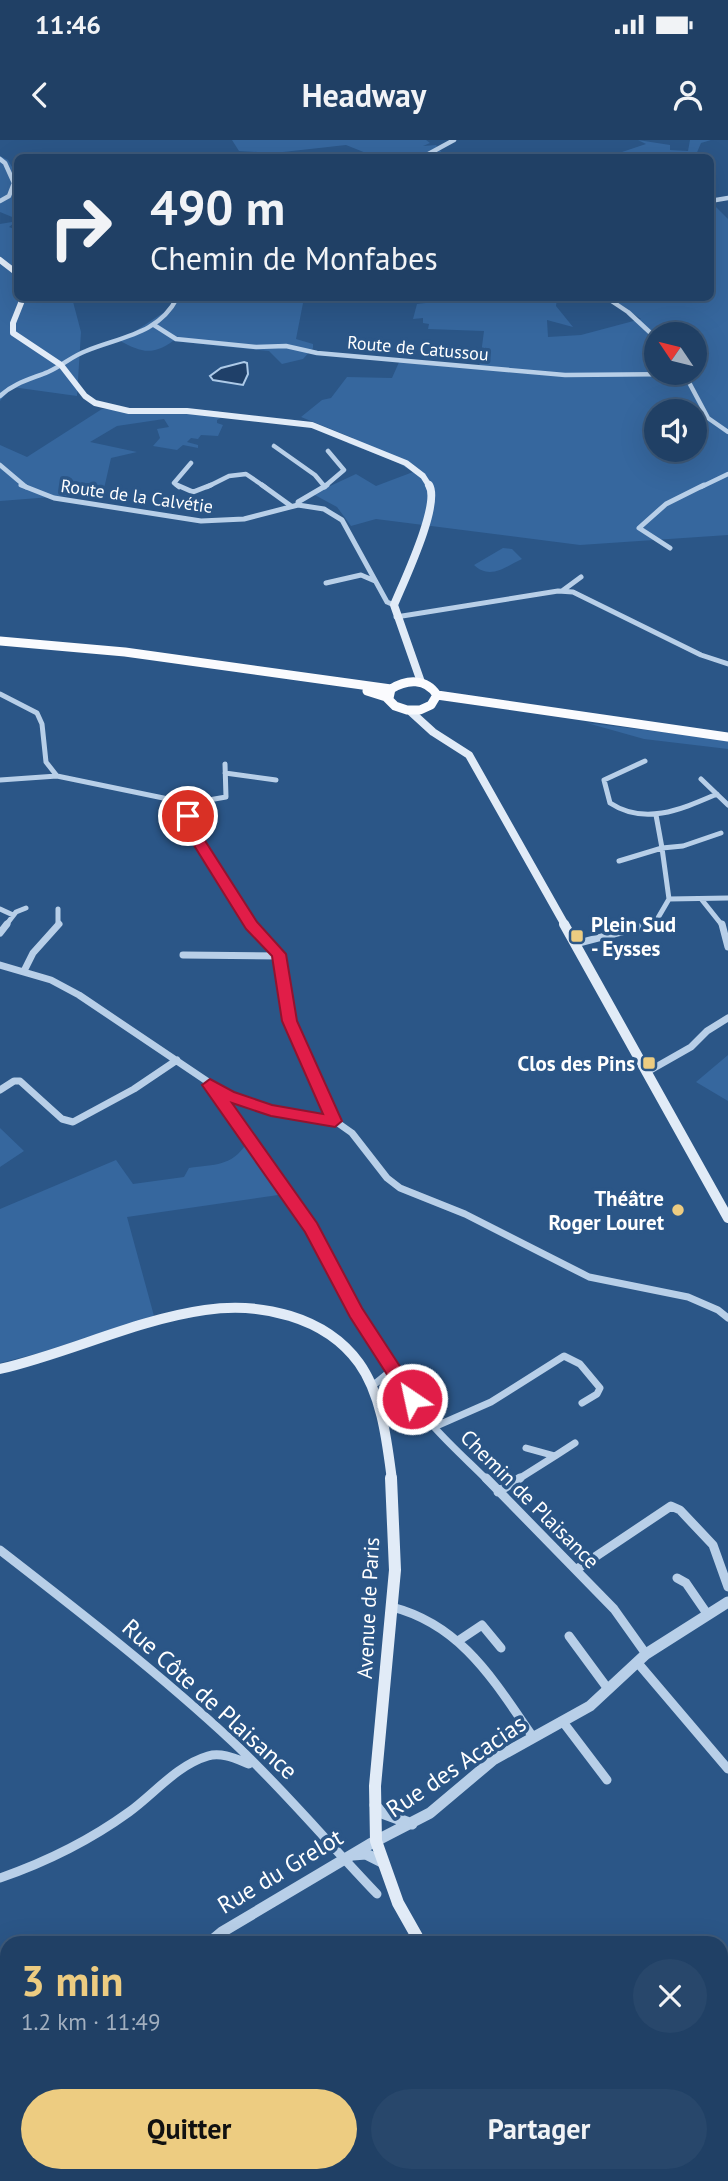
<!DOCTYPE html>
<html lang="fr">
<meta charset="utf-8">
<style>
body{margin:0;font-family:"PT Sans",sans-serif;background:#28476b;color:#f1f3f6;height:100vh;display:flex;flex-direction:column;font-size:26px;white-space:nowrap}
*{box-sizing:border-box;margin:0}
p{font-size:23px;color:#a2afbf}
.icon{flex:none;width:38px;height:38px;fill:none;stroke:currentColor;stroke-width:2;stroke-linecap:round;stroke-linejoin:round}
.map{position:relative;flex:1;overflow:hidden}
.side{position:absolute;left:0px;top:1796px;width:728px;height:247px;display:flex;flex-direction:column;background:#204065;border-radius:21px 21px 0 0;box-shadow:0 7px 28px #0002,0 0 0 2px #3d5979}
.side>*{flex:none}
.hud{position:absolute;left:14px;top:14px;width:700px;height:147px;border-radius:10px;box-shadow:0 7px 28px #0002,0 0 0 2px #3d5979;background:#204065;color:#f1f3f6;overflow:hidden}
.needle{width:46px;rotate:305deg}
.controls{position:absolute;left:644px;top:182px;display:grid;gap:14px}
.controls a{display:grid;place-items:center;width:63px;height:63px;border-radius:50%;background:#204065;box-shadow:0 7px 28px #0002,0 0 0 2px #3d5979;font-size:35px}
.pin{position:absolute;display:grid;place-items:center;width:60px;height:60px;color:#fff;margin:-30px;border:4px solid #fff;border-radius:50%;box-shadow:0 2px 7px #0007}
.me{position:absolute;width:77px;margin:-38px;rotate:326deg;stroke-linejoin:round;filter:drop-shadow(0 0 5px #0008)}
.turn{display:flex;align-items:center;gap:24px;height:147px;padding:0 21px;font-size:32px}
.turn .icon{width:91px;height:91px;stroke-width:2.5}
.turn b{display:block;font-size:49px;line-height:60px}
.round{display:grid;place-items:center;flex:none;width:74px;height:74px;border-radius:37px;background:#28476b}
.overview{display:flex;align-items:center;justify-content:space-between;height:119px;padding:0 21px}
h1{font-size:42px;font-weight:600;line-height:52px;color:#edcc81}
.primary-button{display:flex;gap:14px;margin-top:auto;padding:14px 21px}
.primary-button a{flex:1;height:80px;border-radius:42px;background:#edcc81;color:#111;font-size:28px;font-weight:600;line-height:80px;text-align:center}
.primary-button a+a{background:#28476b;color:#f1f3f6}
.status{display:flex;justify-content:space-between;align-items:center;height:49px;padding:0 35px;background:#204065;direction:ltr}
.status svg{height:19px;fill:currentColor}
header{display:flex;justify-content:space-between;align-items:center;height:91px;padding:0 21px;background:#204065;font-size:32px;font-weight:600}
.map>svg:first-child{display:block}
</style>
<div class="status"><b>11:46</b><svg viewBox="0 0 49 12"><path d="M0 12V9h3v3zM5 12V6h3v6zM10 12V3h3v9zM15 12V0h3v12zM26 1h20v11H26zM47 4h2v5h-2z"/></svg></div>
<header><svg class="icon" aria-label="back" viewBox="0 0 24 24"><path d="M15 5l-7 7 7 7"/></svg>Headway<svg class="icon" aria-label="person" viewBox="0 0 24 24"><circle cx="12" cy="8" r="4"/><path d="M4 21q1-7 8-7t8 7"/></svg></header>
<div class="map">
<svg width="728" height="2041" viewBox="0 0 728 2041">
<rect width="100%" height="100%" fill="#2b5687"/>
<!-- green -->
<path fill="#36679e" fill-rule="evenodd" d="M232,0H426L430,3L423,6L436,5L445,17H376L346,5L274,13L239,11Z
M638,0L670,5V10L688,11L690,0H711L701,3L695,17L666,14L667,17H607L646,4Z
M0,16L8,20L12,27L17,26V79L0,72Z
M711,62L728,79V395L580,405L376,379L351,386L337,367L313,354L356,334L376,346L413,332L395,321L347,303L353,298L301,277L322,260L331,258L347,237L392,238L400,220L479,229L484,191L428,189L429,184L423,183V178L413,179L417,164L442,161L445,158H557L556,166L573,187L547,180L548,197L581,195L641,179L610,158H710ZM656,194H695V233H656ZM656,271H695V310H656Z
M12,82L14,83L9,87L17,90L18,158H72L81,192L77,256L12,247L0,261V84Z
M173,158H304L296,199L313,204V208L303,219L282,224L269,211L173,201C152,216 141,212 120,201L169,169Z
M133,268L218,271L224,276L217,280V283L223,285L218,296L201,295L198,299L191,298L187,302L198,305V308L183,305L177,310L153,306L160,298L157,289L169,287L164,279L117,286L90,302L137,312L111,318L103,353L0,361V305L27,317L102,269Z
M503,408L512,409L522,419C505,427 490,440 474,425Z
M587,583L728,600V609L644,599Z
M728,915V961L696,942Z
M0,988L24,1011L0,1027Z
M247,1003L285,1054L127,1077L154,1176L39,1213L0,1223V1069L116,1020L133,1044L184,1037L189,1028C215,1024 231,1027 247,1003Z"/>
<!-- water -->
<path fill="#1f4069" stroke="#adcae8" stroke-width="2" d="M244,222L247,223L248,234L243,245L213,240L210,236L221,228Z"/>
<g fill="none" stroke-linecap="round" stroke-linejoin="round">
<!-- minor-far3 -->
<path stroke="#b8cfe8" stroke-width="4.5" d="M421,18L454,0
M0,19L5,23L14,43L9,56L0,61
M710,61L728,58
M607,158L628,172L656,198
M154,185L176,199L256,207L286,206L317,213L565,235L684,234
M684,233L708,278L728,292
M0,256C14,243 31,239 48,232C62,226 72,216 86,211C120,197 159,194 177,158
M274,306L315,335L325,347
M0,325L26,347
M179,347L174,343L191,323
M207,347L229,336L246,334L265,347
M324,347L344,330L328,311
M701,347L728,334"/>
<!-- minor-far2 -->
<path stroke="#b8cfe8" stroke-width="5" d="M21,345L54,358L201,381L244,379L298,365L324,369L342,380L387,462L394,465
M177,345L193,352L211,345
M262,345L291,366
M298,365V362L327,345
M670,408L639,388L666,364L704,345
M326,443L361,435L375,441
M562,451L581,437
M396,477L558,451L573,452L701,515L728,524
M0,554L37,573L42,584L46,622L57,636
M645,621L604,640L610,663C645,686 682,669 717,654
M225,633L276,640
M701,639L728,665
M0,640L57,636L173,660L182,667L197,699L251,785
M180,665L226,657L225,624
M619,721L662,708L656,675
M669,759L728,758
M702,760L722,785
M0,769L13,775
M6,785L16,772L26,768
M58,785V769
M646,785L655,783L669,759L662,708L683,706L721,693"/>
<!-- minor-far1 -->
<path stroke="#b8cfe8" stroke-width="7" d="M250,784L279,814L289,881L335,981
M722,784L728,807
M0,793L7,784
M575,804L652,784
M183,815L280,816
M0,825L51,840L79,855L229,956L271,971L335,981L352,993L387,1038L400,1048L465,1074L589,1137L688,1157L718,1170L728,1178
M24,831L33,813L59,784
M647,932L691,907L707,891L728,878
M212,949C246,994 282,1039 311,1088C351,1155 382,1228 434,1287C451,1306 470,1323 487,1340
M0,950L14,941H20L62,979L73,982L134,949L177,920
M370,1243H376L392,1230
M434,1287L491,1262L564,1216L580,1224L600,1248L597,1254L582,1263
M555,1316L575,1303
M517,1340L555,1316L526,1308"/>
<!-- minor -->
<path stroke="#b8cfe8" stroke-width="9" d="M486,1338L614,1469L646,1514
M498,1352L520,1338
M0,1410C80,1472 160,1534 234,1603C285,1651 329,1704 377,1754
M577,1429L671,1366L680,1370L713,1405L728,1447
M677,1438L686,1443L708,1475
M392,1467C462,1485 494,1541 533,1597
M569,1496L608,1549
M458,1501L482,1485L501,1508
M637,1522L728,1629
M563,1582L607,1640
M0,1738C46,1722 89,1701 129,1672C154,1654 177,1625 208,1616C222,1612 236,1619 249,1624
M721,1832L728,1826
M721,1884L728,1894
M721,1927L728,1921
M721,1975L728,1984
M721,2008L728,2001
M128,2035L132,2041
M309,2035L313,2041
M152,2041L156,2035
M278,2041L284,2035
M539,2041L548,2035
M686,2041L692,2035"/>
<!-- tertiary -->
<path stroke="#b8cfe8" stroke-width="11" d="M375,1665L382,1673L412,1684
M353,1715L366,1714L382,1722
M210,1802L222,1792L370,1704L430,1673L493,1620L590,1566L646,1514L728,1462
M65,2041L70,2035"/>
<!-- secondary-far3 -->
<path stroke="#e1ebf7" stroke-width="6" d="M0,120L18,134
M23,158L13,183V193L61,225L85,256L95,263L129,271H187L312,285L406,323L423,336L430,347"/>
<!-- secondary-far2 -->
<path stroke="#e1ebf7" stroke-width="8" d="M421,542L394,465C403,443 441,364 429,345
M410,571L433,592L469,615L565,785"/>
<!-- secondary-far1 -->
<path stroke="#e1ebf7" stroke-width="10" d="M564,784L728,1078
M0,1229C69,1213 135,1180 205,1170C260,1162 325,1176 359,1223C382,1255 387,1302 392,1340"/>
<!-- secondary -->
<path stroke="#e1ebf7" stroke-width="12" d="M391,1338L395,1430L375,1646L376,1701L398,1763L420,1802
M609,2035L613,2041"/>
<!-- primary -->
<path stroke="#fafbfe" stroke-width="9" d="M0,501L125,512L391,549
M367,551L386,557L395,566L407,570H420L431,565L437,555C426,538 407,539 391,549L389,558
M437,555L728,597"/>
</g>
<!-- route -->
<path fill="#e11d48" stroke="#92132f" stroke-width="2" d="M188,672L195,676L204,699L257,782L286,814L297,881L342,981L335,987L271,976L232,963L317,1083L362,1168L418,1254L421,1259L418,1264L412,1267L406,1264L350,1177L305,1092L202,945L210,939L234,952L272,965L323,974L282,881L272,816L246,789L190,699L181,676Z"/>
<!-- markers -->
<g fill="#edcc81" stroke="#2b5687" stroke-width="2.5">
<rect x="570" y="789" width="14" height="14" rx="3.5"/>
<rect x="642" y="916" width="14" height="14" rx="3.5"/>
<circle cx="678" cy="1070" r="7"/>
</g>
<g text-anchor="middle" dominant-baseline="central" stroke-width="7" stroke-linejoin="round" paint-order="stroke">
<!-- far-street labels -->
<g font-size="18" fill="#fff" stroke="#2b5687">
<text transform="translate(418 208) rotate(5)">Route de Catussou</text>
<text transform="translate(137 356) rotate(8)">Route de la Calvétie</text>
</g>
<!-- poi labels -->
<g font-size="21" font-weight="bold" fill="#fff" stroke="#2b5687" text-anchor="end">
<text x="591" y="784" text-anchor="start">Plein Sud<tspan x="591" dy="24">- Eysses</tspan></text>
<text x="635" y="923">Clos des Pins</text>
<text x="664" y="1058">Théâtre<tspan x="664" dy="24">Roger Louret</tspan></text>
</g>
<!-- street labels -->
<g font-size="21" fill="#fff" stroke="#2b5687">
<text transform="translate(530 1359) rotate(45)">Chemin de Plaisance</text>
<text transform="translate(368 1468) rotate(-87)">Avenue de Paris</text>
</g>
<!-- near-street labels -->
<g font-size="24" fill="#fff" stroke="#2b5687">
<text transform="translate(210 1559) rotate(42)">Rue Côte de Plaisance</text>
<text transform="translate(456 1626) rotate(-34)">Rue des Acacias</text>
<text transform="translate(280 1731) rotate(-31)">Rue du Grelot</text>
</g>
</g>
</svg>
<div class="controls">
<a><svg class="needle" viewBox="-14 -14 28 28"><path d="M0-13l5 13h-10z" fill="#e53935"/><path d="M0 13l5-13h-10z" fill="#a2afbf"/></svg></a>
<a><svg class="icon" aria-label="sound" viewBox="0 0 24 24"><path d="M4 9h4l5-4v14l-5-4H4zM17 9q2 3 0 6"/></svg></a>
</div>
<div class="pin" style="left:188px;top:676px;background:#d93025"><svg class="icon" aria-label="arrive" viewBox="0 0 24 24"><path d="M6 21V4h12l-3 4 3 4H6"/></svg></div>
<svg class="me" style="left:412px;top:1259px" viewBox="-20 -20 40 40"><circle r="17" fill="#e11d48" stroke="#fff" stroke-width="3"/><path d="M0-11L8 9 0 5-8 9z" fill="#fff"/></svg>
<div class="hud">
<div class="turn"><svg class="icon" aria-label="right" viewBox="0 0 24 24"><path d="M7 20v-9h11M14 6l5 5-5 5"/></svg><div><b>490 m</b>Chemin de Monfabes</div></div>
</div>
<section class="side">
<div class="overview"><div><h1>3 min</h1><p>1.2 km · 11:49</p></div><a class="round"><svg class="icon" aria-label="close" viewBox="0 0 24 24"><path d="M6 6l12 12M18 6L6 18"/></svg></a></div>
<div class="primary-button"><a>Quitter</a><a>Partager</a></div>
</section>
</div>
